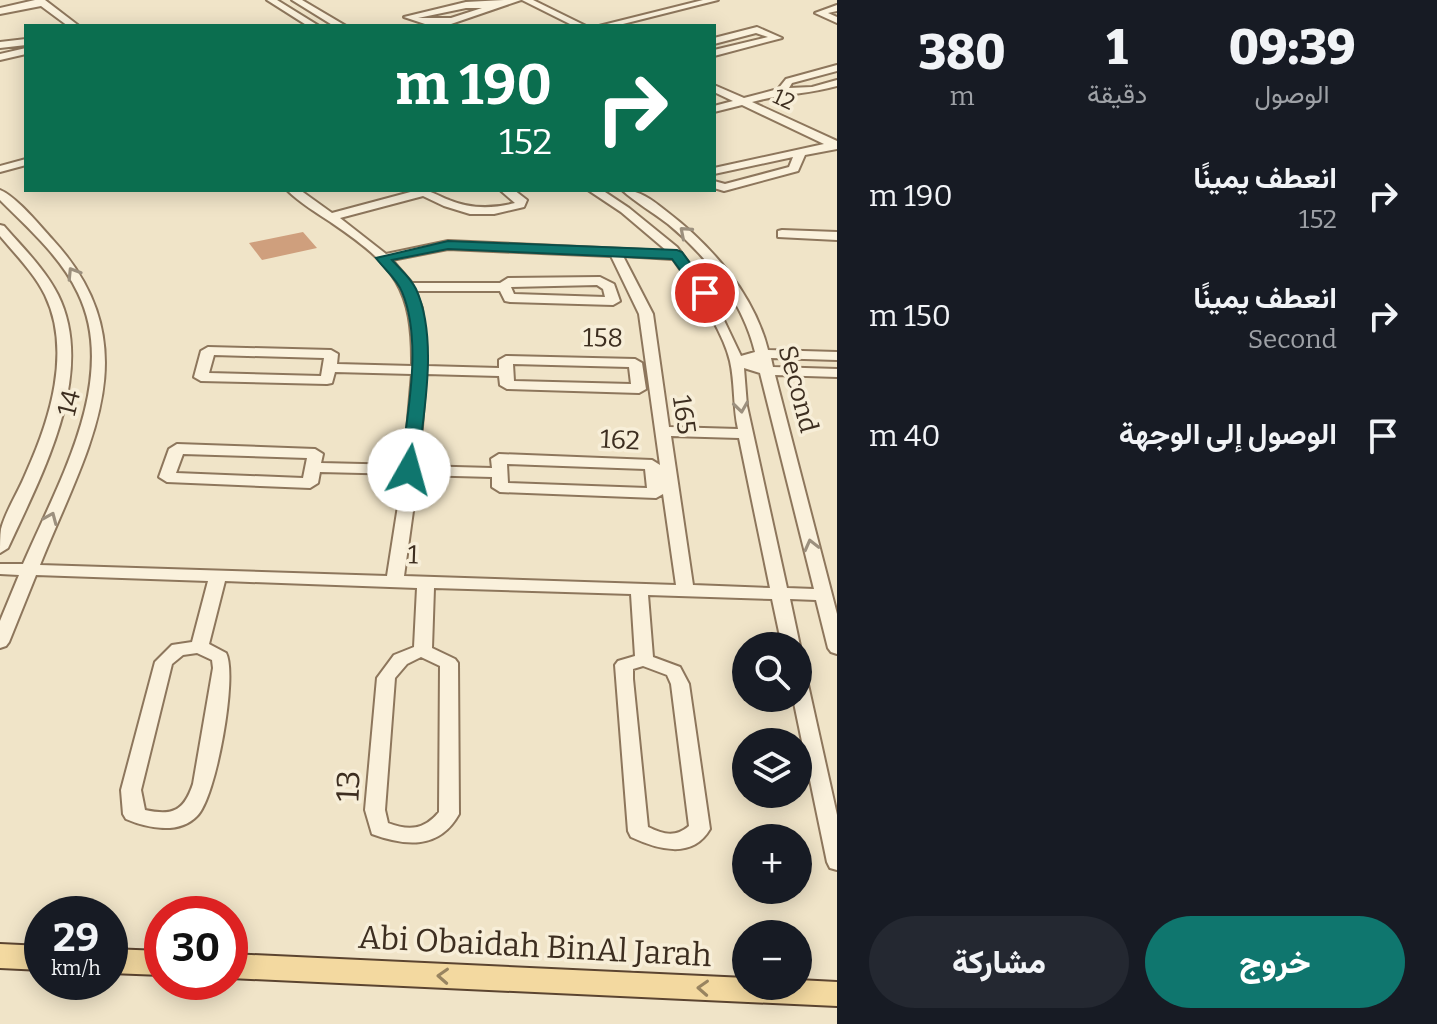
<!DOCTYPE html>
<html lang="ar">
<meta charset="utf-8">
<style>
body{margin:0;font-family:Bitter,Vazirmatn,serif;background:#242831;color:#f1f3f6;direction:rtl;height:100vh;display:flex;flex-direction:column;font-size:30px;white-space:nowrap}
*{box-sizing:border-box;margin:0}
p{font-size:26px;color:#9ea1a6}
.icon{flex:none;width:44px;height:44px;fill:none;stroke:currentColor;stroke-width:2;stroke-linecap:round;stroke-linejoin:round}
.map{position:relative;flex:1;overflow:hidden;direction:ltr}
.sheet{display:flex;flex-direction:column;background:#171b24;width:600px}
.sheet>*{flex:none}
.hud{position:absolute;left:24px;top:24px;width:692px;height:168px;border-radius:0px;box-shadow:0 4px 20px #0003;direction:rtl;background:#0b6e4f;color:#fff;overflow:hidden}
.tools{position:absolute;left:732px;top:632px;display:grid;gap:16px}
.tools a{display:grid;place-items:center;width:80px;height:80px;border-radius:50%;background:#171b24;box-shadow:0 4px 20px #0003;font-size:40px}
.speed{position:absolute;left:24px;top:896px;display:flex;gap:16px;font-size:40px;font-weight:700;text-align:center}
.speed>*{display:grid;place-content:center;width:104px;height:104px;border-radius:50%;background:#171b24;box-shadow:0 4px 20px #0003;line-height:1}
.speed small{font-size:20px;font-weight:400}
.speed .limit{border:12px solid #d22;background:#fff;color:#111}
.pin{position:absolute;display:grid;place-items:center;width:68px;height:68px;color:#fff;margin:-34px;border:4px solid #fff;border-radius:50%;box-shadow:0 2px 8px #0007}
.me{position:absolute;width:88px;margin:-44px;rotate:7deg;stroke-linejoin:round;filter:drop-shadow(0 0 6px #0008)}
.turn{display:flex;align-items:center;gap:28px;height:168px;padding:0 32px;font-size:36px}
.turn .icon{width:104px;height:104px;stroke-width:2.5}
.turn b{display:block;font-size:56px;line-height:68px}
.eta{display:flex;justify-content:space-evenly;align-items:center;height:136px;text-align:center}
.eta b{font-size:48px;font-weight:800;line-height:56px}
.action{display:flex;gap:16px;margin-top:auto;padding:16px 32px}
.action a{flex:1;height:92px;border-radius:48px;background:#0f766e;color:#fff;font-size:32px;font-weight:800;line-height:92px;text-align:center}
.action a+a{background:#242831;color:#f1f3f6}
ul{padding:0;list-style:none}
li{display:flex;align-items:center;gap:24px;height:120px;padding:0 32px}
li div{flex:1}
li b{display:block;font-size:30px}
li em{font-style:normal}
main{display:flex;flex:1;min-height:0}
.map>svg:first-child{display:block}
</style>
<main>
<section class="sheet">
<div class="eta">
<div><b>09:39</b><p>الوصول</p></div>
<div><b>1</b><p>دقيقة</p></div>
<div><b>380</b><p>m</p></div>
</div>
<ul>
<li><svg class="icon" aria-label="right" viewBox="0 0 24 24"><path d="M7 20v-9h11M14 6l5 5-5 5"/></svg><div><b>انعطف يمينًا</b><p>152</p></div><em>190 m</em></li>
<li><svg class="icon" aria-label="right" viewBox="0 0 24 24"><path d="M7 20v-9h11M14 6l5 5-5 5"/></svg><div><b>انعطف يمينًا</b><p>Second</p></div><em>150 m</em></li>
<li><svg class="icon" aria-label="arrive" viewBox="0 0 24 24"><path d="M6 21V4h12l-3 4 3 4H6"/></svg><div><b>الوصول إلى الوجهة</b></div><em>40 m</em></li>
</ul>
<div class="action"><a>خروج</a><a>مشاركة</a></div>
</section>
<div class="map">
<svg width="837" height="1024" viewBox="0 0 837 1024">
<rect width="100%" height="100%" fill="#f0e4c8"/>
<!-- building -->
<path fill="#cf9f7d" d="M303,232L317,248L262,260L249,243Z"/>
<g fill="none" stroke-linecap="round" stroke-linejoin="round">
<defs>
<path id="minor" d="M35,0H45L79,26H68L41,6L0,14V8Z
M267,0H277L319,26H308Z
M292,0H302L346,26H334Z
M504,0H521L451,24L428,25L404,17L466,2ZM466,8H482L451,18H418Z
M522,0H533L586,26H574Z
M703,0H718L615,26H599Z
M837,5V11L828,13L837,17V23L815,13Z
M757,27L782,38L714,56V50L768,37L756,33L714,44V38Z
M26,39V45L0,48V42Z
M26,48V54L0,60V54Z
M837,65V71L792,83L789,88L812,87L837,80V86C809,94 780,94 752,102L837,141V149L805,155L798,171L724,191L714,188V181L725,184L789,167L793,157L714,174V168L824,144L742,105L714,112V106L733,101L714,92V85L744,98L778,89L786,79Z
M26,159V165L0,172V166Z
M0,190C17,197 40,226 53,240C153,349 86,450 40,565L387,576L403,474L320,472L318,483L310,488L167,482L159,477L169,449L177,444L315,449L323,454L321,463L404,465L412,374L335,372L332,383L327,384L201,381L194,377L201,351L208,347L331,350L338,354L337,364L412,366C413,288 395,266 332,223C317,213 300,203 287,190H300L332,213L418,190C431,190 438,196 449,200C471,209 492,209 515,203L500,190H514L527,200L524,207L494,214H470L444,206L423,196L340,218L386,254L448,241L667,251L621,212L588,190H602L629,208L677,247L711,293L741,356L755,352C743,302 707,256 668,224C653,212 636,203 622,190C640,190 652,200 666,211C711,245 754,294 768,350L837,352V360L771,358L773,367L837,369V377L775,375L837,614V654L831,652L828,648L816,600L790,599L800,646L798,649V646H782L772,599L648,595L653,657L680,667L689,684L710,829C692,860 657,849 631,837L628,831L615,665L618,661L635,656L631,594L434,588L432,648L455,659L458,663L459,814C439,850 405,846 372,834L365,810L377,678L394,655L414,647L417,588L225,581L209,644L226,653C238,675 216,798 197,816C179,835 147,828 126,819L123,814L121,790L155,662L172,645L192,642L208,581L36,575L9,642L6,646L0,648V621L19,575L0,574V564H23C57,485 120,379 78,293C61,257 28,228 0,200ZM448,249L611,256L639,314L660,465L652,460L499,454L491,459L492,468L419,466L426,374L499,376L500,385L507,389L639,393L646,389L642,363L635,359L506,356L499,360V368L426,366L422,308L415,291H500L505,301L510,302L613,305L620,301L614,284L600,277L508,278L500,283H412L392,260ZM623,256L673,259C692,285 723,330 730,361C735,383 733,407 738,429L669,427L653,314ZM597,285L603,289L605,297L514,294L511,287ZM214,355L324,358L321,376L209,373ZM513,364L629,367L631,384L514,381ZM744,368L760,373L814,589L787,588L747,406ZM671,436L739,438L770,588L693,585ZM183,454L307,458L303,478L176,473ZM507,464L645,469L647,488L508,483ZM418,475L492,477V487L500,492L656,498L663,494L676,585L404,576ZM197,653L212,660L213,668L193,784C184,811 173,816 145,810L141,790L172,664L183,655ZM421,657L440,666L439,812C424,830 409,831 388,823L385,810L395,678L407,664ZM643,666L667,675L671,684L689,826C675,838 663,834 648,827L633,679V669Z
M0,225L4,226C23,248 45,269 58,295C97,374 41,476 8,548L0,553C0,545 0,536 1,529C6,510 19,491 26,473C50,420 72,351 45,295C34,273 16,255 0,236Z
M782,230L837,232V240L778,237V231Z
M798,674L805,676L807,680L837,815V870L830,868L827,862L793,698H798Z"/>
<path id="major" d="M0,944L42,946V970L0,968Z
M110,949L162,951V975L110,973Z
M230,954L746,978V986H798V980L837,982V1006L230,978Z"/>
</defs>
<!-- minor casing -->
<use href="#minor" stroke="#8d765c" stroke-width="4"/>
<!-- major casing -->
<use href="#major" stroke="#5b4430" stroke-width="4"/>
<!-- minor -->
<use href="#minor" fill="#faf1dc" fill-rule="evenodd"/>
<!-- major -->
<use href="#major" fill="#f3d9a0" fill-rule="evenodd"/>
</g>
<!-- one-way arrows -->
<defs><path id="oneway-chevron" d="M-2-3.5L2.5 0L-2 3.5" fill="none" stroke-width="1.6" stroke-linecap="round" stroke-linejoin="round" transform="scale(2)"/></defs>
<g stroke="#9c907e">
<use href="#oneway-chevron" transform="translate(685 232) rotate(-139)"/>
<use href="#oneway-chevron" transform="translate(73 273) rotate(-122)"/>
<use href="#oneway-chevron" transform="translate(741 407) rotate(82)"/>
<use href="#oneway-chevron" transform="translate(51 518) rotate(-67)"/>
<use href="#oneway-chevron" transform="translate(811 545) rotate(-104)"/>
</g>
<g stroke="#988460">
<use href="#oneway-chevron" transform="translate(443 976) rotate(-177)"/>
<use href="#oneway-chevron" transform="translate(703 988) rotate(-177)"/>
</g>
<!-- route -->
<path fill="#0f766e" stroke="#0a4d48" stroke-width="2" d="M448,241L677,250L682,252L712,293L699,296L672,259L448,249L392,260C400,269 411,278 416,289C439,339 423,417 417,470L409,475L400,470C407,418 423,341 402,292C397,279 384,269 376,258Z"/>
<g text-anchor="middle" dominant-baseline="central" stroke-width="7" stroke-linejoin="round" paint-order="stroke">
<!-- far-street labels -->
<g font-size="22" fill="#3d2e20" stroke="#f7eed8">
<text transform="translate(784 99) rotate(25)">12</text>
</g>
<!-- street labels -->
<g font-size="26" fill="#3d2e20" stroke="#f7eed8">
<text transform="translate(603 338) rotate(1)">158</text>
<text transform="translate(798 389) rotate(75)">Second</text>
<text transform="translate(69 403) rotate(-76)">14</text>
<text transform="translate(684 415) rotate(82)">165</text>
<text transform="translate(620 440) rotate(3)">162</text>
<text transform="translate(413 555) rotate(2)">1</text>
</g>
<!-- near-street labels -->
<g font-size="32" fill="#3d2e20" stroke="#f7eed8">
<text transform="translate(348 786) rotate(-87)">13</text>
<text transform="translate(535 946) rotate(3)">Abi Obaidah BinAl Jarah</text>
</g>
</g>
</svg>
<div class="tools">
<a><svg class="icon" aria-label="search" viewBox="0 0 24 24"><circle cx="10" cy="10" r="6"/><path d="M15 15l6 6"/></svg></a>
<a><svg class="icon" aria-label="layers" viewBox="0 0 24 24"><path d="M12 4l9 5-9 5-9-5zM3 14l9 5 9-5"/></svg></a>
<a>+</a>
<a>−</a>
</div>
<div class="speed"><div>29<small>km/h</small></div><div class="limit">30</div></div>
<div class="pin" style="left:705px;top:293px;background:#d93025"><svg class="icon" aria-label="arrive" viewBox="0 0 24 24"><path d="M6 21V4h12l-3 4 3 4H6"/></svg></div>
<svg class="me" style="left:409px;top:470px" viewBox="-20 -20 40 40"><circle r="19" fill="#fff"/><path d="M0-13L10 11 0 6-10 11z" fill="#0f766e"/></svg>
<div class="hud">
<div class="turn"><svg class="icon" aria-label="right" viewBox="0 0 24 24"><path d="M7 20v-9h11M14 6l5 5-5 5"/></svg><div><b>190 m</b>152</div></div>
</div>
</div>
</main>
